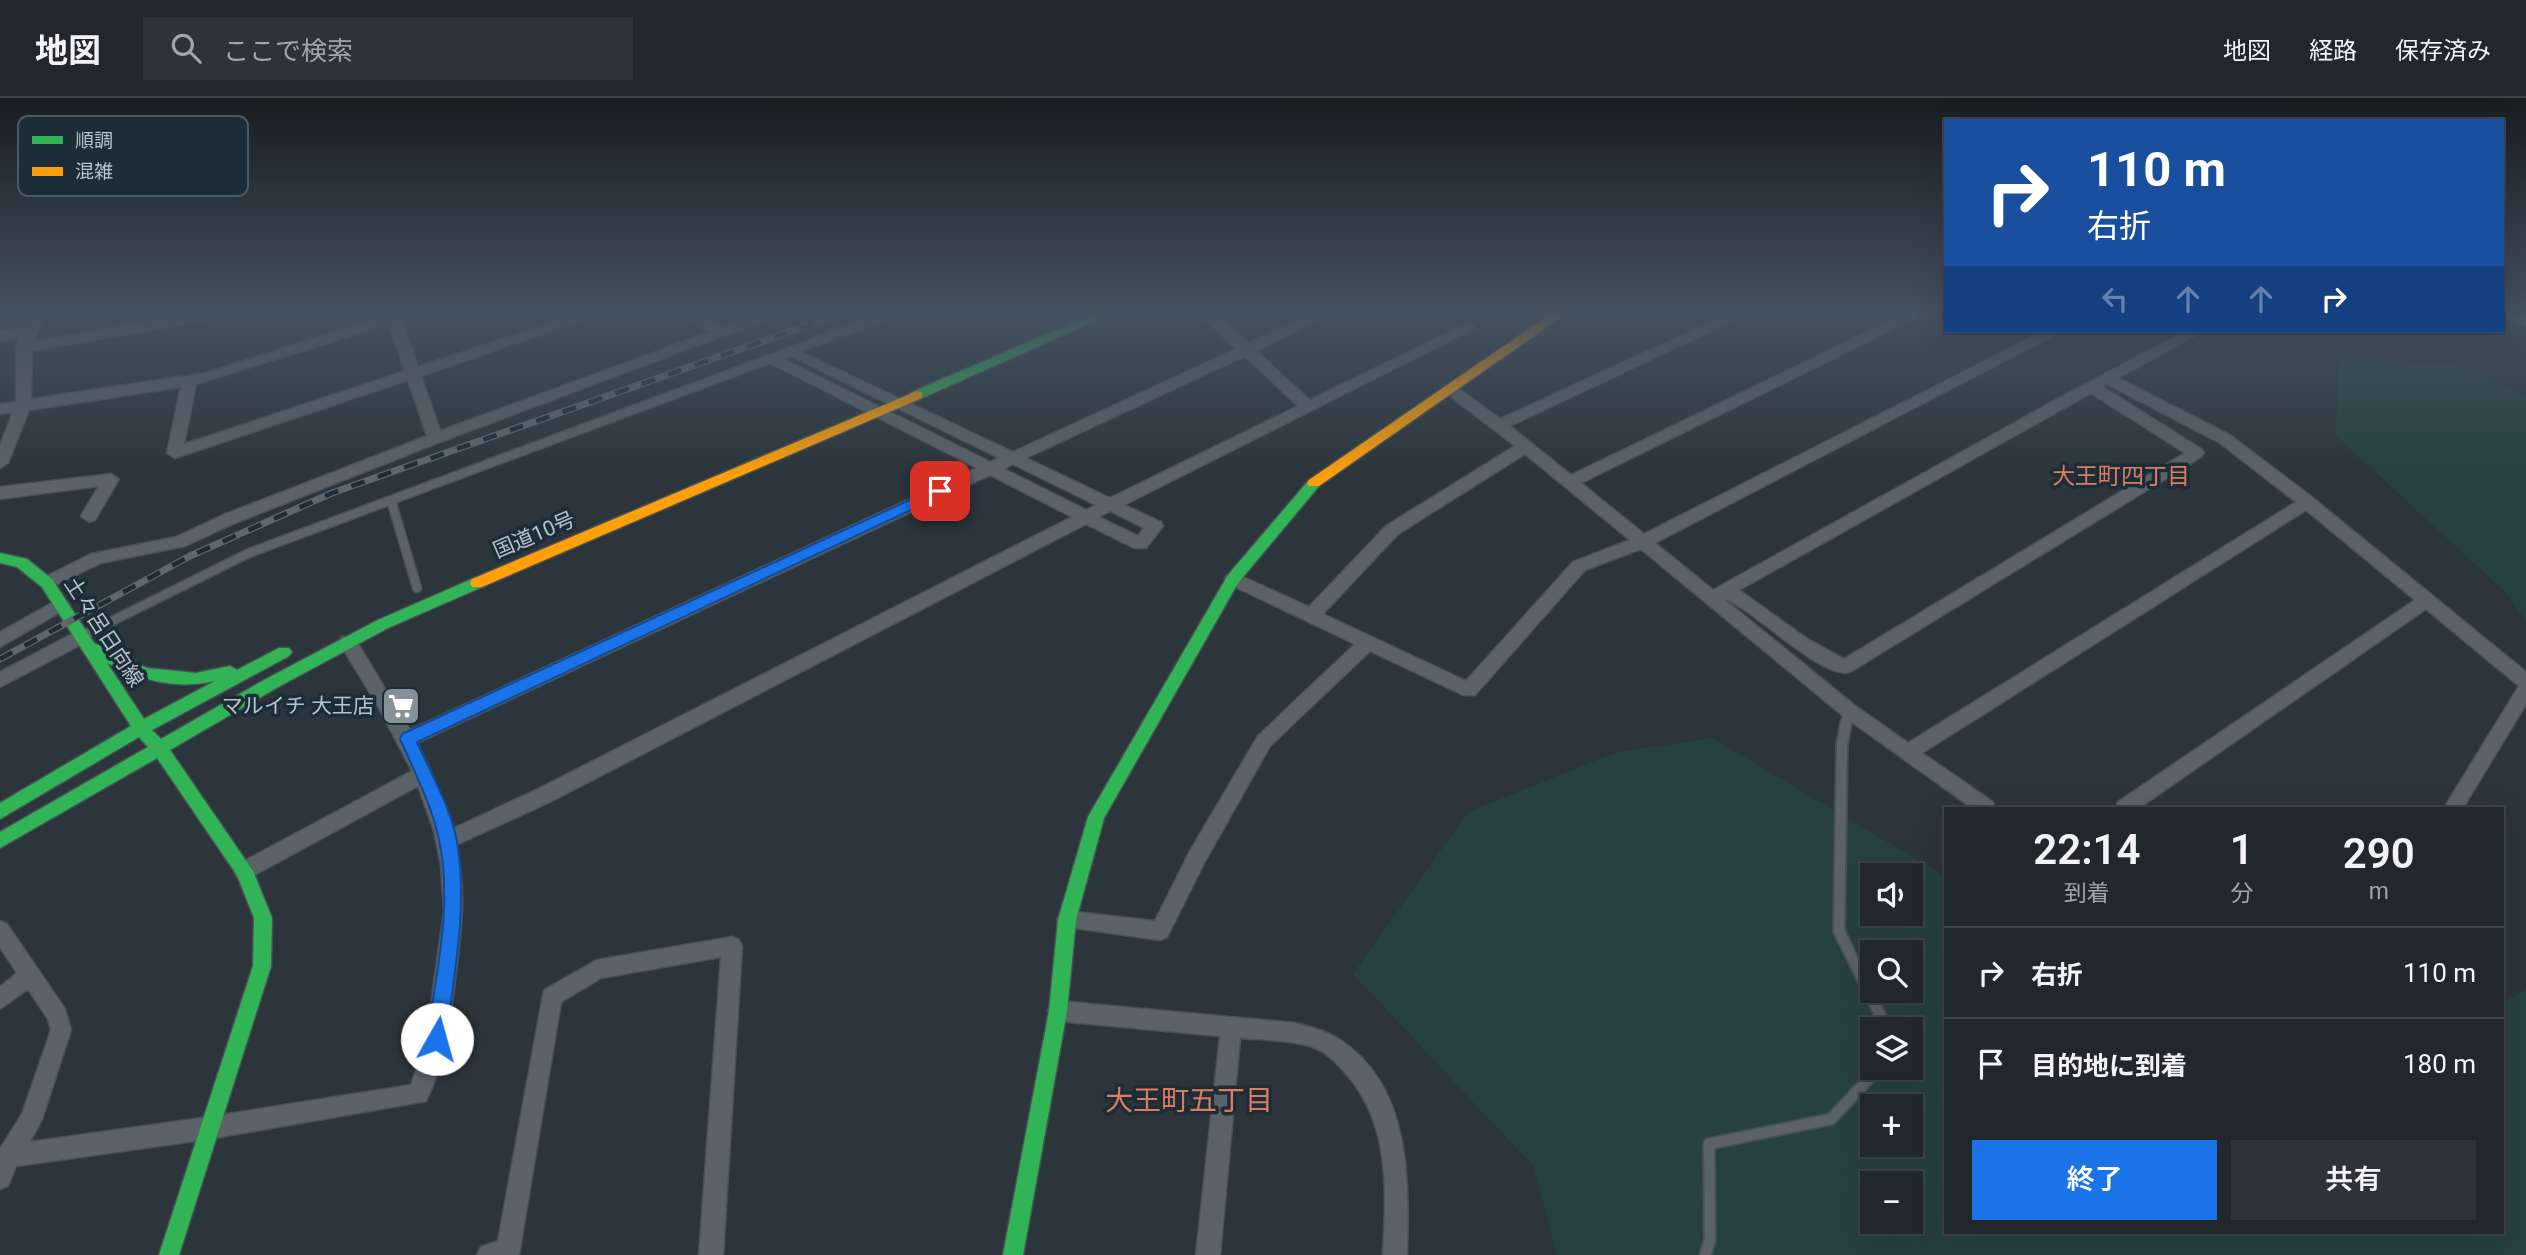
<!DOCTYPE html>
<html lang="ja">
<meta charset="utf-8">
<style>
body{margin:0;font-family:Roboto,"Noto Sans JP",sans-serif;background:#2d3438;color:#f1f3f6;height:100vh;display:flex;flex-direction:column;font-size:26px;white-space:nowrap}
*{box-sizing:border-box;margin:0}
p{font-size:23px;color:#a2a6a9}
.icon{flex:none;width:38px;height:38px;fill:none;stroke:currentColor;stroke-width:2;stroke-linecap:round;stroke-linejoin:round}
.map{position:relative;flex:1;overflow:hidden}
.drawer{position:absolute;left:1944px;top:709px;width:560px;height:427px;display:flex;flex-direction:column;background:#20282c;border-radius:0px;box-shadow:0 7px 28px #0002,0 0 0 2px #3d4448}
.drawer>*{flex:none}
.top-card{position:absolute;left:1944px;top:21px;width:560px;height:214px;border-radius:0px;box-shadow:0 7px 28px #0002,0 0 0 2px #3d4448;background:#1a4fa0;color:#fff;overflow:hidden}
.controls{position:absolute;left:1860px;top:765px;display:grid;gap:14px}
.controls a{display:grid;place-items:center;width:63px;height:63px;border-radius:0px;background:#20282c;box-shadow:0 7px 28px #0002,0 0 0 2px #3d4448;font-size:35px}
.pin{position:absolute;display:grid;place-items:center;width:60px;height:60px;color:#fff;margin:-30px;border-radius:14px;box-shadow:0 4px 10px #0006}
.me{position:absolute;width:77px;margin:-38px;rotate:7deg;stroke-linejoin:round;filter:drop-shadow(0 0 5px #0008)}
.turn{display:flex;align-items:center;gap:24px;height:147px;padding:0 28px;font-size:32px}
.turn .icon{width:91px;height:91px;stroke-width:2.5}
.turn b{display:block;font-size:49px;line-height:60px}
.lanes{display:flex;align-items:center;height:66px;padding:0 28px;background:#0003;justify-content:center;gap:35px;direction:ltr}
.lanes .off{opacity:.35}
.eta{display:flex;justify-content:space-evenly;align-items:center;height:119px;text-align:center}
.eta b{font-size:42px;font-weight:600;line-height:49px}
.action{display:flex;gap:14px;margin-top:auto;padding:14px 28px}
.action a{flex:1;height:80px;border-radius:0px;background:#1a73e8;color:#fff;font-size:28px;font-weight:600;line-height:80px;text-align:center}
.action a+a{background:#2d3438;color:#f1f3f6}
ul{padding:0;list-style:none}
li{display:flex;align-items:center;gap:21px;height:91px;padding:0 28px;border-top:2px solid #3d4448}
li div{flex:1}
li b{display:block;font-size:26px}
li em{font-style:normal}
header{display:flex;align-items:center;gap:42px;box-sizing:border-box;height:98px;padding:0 35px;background:#20282c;border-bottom:2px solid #3d4448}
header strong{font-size:33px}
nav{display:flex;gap:38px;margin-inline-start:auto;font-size:24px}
.search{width:490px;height:63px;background:#2d3438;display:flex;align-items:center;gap:18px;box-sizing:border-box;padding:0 24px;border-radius:0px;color:#a2a6a9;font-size:26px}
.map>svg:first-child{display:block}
</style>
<header>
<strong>地図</strong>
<div class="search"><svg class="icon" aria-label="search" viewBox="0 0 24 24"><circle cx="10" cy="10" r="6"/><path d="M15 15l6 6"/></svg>ここで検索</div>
<nav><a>地図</a><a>経路</a><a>保存済み</a></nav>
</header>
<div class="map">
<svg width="2526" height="1157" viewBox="0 0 2526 1157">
<rect width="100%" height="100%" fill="#2b353b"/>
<!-- green -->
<path fill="#27413f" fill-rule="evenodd" d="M2338,262L2456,266L2526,299V523L2504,493L2336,338Z
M1713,640L1946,779V1134H2502L2503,904L2526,892V1157H1557L1534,1069L1353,876L1468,714L1617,654ZM1872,777H1911V816H1872ZM1872,854H1911V892H1872ZM1872,931H1911V970H1872ZM1872,1008H1911V1046H1872ZM1872,1085H1911V1124H1872Z"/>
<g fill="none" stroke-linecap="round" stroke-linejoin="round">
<defs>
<path id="lane-far1" d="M391,402L417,490
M82,538L249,455L893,215
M1845,627L1848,612"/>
<path id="lane" d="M1846,625L1842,647L1839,833L1887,931
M1705,1157L1710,1142L1709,1046L1831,1021L1879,970"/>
<path id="street" d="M31,215H45L33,244L197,215H230L223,219L32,253L31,301L206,275L394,215H416L402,222L418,269L580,215H602L421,278L440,333L710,234L677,215H695L723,230L763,215H784L440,344L235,425L185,448L101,465L47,491L39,485L41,481L91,456L176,439L223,417L427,338L408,282L175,360L167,355L181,289L29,312L8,365L0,370V348L13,314L0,316V306L16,304V250L20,239L0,243V233L24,229ZM389,226L405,273L184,346L196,286Z
M1199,215H1215L1248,245L1313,215H1332L1256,253L1310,302L1463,227H1473L1475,230L1124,407L1161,424L1163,428L1146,450H1134L1086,426L550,704L456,747C467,797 461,833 455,882C450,925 445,964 426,1003L209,1041L16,1068L8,1088L0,1091V1051L22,1016L51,932L48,921L28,891L0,911V889L17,875L0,849V823L7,826L65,911L71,932L42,1021L30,1044L209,1019L411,987L426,943L444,813L441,767L434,733L418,688L251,779L244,781L237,779L234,773L237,767L412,673L379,610L339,544L342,539H354L410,632L977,370L766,263L764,260L766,257H776L990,364L999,360L783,254L790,249L795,251L1013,354L1236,251ZM1245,258L1298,308L1110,400L1026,360ZM1013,366L1096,407L1086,412L1004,371ZM990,377L1072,419L536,692L452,731L432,676L417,645ZM1110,413L1144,430L1138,438L1099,419Z
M1730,215H1749L1510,328L1571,377L1907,215H1926L1581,385L1644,436L2044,233H2062L1655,445L1713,492L2061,299L2185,233H2203L2118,280L2230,337L2313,400L2526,574V606L2463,710H2444L2519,588L2426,511L2139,710H2116L2118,704L2415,502L2306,412L1922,655L1993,704L1995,710H1972L1842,617L1641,451L1585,472L1475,597H1463L1370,553L1270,648L1204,765L1167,839L1160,842L1060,828L1057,822L1060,816L1067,813L1155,823L1190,753L1258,638L1355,546L1227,485L1225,481L1227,477H1239L1309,509L1386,428L1515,348L1445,294L1443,291L1445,288H1455L1500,321ZM2107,286L2220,345L2296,404L1908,645L1854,607L1724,501C1750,507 1822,583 1850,574L2201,359L2204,355L2201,351L2103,289ZM2091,295L2185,355L1844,561L1806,540L1739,492ZM1525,356L1630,442L1573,464L1466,583L1323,516L1398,436Z
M111,376L119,381L95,422L89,424L81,418L99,388L0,401V389Z
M61,500L69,506L67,510L0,549V534Z
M82,531L88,533L91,538L88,543L0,589V574Z
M732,839L739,842L742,848L723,1157H699L721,859L601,880L561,904L519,1157H477L481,1149L498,1143L544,892L597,862Z
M1058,903L1295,925C1310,929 1327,933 1340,942C1411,988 1409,1082 1407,1157H1383C1386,1094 1391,1029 1348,978C1339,967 1328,955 1315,950C1292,942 1265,942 1240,940L1220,1157H1196L1220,938L1058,923L1051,920L1048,913L1051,906Z"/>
<path id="fast" d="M1096,215H1113L922,300H912L910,297L912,294Z
M2502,215H2518L2526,219V228L2503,218Z
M1314,380L1321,385L1319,388L1238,485L1104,720L1076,822L1067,913L1023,1157H1003L1049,913L1058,822L1088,719L1228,477L1309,382Z
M0,455L27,461L52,481L94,545L147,570L196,575L230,568L237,572L279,550H289L292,554L289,558L152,632L161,641L266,581L378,522L472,481H482L484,485L482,489L388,530L278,589L170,652L253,773L272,820L271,868L179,1157H159L253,868L254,820L237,777L157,660L0,750V734L148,649L139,639L0,721V705L131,628L42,489L17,469L0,465ZM107,565C143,582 174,592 215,583L144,621Z"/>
<path id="slow" d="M1552,215H1567L1319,388H1309L1307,385L1309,382Z
M917,293L922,294V300L482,489H472L470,485L472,481Z"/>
</defs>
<!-- lane-far1 casing -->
<use href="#lane-far1" stroke="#495155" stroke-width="11"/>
<!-- lane casing -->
<use href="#lane" stroke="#495155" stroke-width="14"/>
<!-- street casing -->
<use href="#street" stroke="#495155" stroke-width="3"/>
<!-- fast casing -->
<use href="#fast" stroke="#495155" stroke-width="3"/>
<!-- slow casing -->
<use href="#slow" stroke="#495155" stroke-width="3"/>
<!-- lane-far1 -->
<use href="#lane-far1" stroke="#5b6368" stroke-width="8"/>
<!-- lane -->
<use href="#lane" stroke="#5b6368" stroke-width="10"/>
<!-- street -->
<use href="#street" fill="#5b6368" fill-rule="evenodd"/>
<!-- fast -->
<use href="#fast" fill="#30b455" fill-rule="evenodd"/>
<!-- slow -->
<use href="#slow" fill="#ff9f0a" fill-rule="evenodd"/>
<defs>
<path id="rail" d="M0,561L190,458L332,395L843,215"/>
</defs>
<!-- rail casing -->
<use href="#rail" stroke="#5f676c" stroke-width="7"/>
<!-- rail -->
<use href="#rail" stroke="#1d2d37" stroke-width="4.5" stroke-dasharray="14" stroke-linecap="butt"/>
</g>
<!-- sky -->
<linearGradient id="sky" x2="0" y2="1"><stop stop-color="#181d20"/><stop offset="0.57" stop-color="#445160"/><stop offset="1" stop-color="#445160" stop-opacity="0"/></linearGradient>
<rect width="2526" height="377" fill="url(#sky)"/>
<!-- route -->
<path fill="#1a73e8" stroke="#114b97" stroke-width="2" d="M940,388L947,393L945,396L417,644C431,676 451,710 457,744C468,810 454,875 446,941L444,947L437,950L430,947L427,941C436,876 453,807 439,742C432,707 414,673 400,641L402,636Z"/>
<!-- icons -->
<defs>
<symbol id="supermarket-square" viewBox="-11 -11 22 22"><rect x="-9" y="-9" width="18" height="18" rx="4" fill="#859199" stroke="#1d2d37"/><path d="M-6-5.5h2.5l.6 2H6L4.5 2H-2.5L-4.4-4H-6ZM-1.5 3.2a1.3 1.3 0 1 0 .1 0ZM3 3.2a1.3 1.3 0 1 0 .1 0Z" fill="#fff"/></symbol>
</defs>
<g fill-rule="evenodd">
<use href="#supermarket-square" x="379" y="586" width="44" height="44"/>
</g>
<g text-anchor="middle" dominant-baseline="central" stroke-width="7" stroke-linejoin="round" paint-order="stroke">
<!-- street labels -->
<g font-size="21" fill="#b5c3cc" stroke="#1d2d37">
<text transform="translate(534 437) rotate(-23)">国道10号</text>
<text transform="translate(104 534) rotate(57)">土々呂日向線</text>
</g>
<!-- poi labels -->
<g font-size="21" fill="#b5c3cc" stroke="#1d2d37" text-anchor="end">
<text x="374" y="608">マルイチ 大王店</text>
</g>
<!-- neighbourhood labels -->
<g font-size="23" fill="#dc7b60" stroke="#1d2d37">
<text x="2121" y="378">大王町四丁目</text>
</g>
<!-- near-neighbourhood labels -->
<g font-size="28" fill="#dc7b60" stroke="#1d2d37">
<text x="1189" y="1002">大王町五丁目</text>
</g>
</g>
<!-- legend -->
<rect x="18" y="18" width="230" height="80" rx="10" fill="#1d2d37" stroke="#4b5a64" stroke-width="2"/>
<rect x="32" y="38" width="31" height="8" fill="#30b455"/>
<rect x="32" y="69" width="31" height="9" fill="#ff9f0a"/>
<g font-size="19" fill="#b5c3cc">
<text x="75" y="49">順調</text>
<text x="75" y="80">混雑</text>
</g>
</svg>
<div class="controls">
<a><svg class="icon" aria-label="sound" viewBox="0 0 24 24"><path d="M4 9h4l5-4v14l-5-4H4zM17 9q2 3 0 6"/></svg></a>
<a><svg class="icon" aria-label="search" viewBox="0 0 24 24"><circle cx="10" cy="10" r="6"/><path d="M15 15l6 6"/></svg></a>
<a><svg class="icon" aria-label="layers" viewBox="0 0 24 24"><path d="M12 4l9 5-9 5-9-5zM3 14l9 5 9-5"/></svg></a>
<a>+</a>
<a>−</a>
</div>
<div class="pin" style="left:940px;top:393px;background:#d93025"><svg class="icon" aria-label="arrive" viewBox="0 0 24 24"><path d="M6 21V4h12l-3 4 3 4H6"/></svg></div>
<svg class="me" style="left:437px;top:941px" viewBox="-20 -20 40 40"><circle r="19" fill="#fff"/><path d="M0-13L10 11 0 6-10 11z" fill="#1a73e8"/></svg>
<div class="top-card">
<div class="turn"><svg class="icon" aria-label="right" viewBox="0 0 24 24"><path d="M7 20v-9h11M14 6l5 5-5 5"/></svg><div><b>110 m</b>右折</div></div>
<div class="lanes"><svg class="icon off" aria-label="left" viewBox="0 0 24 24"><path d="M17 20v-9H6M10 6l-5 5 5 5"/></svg><svg class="icon off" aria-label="ahead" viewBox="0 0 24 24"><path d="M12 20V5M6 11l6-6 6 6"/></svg><svg class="icon off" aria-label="ahead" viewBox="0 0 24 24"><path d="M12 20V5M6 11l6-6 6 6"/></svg><svg class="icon" aria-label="right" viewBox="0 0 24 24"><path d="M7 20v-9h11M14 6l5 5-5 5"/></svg></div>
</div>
<section class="drawer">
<div class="eta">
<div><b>22:14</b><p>到着</p></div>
<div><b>1</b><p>分</p></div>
<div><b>290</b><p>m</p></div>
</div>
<ul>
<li><svg class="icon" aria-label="right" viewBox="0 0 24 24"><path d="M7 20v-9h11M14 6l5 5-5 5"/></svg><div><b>右折</b></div><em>110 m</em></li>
<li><svg class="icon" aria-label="arrive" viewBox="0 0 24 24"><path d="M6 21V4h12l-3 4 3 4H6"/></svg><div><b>目的地に到着</b></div><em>180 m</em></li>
</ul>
<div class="action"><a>終了</a><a>共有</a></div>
</section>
</div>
